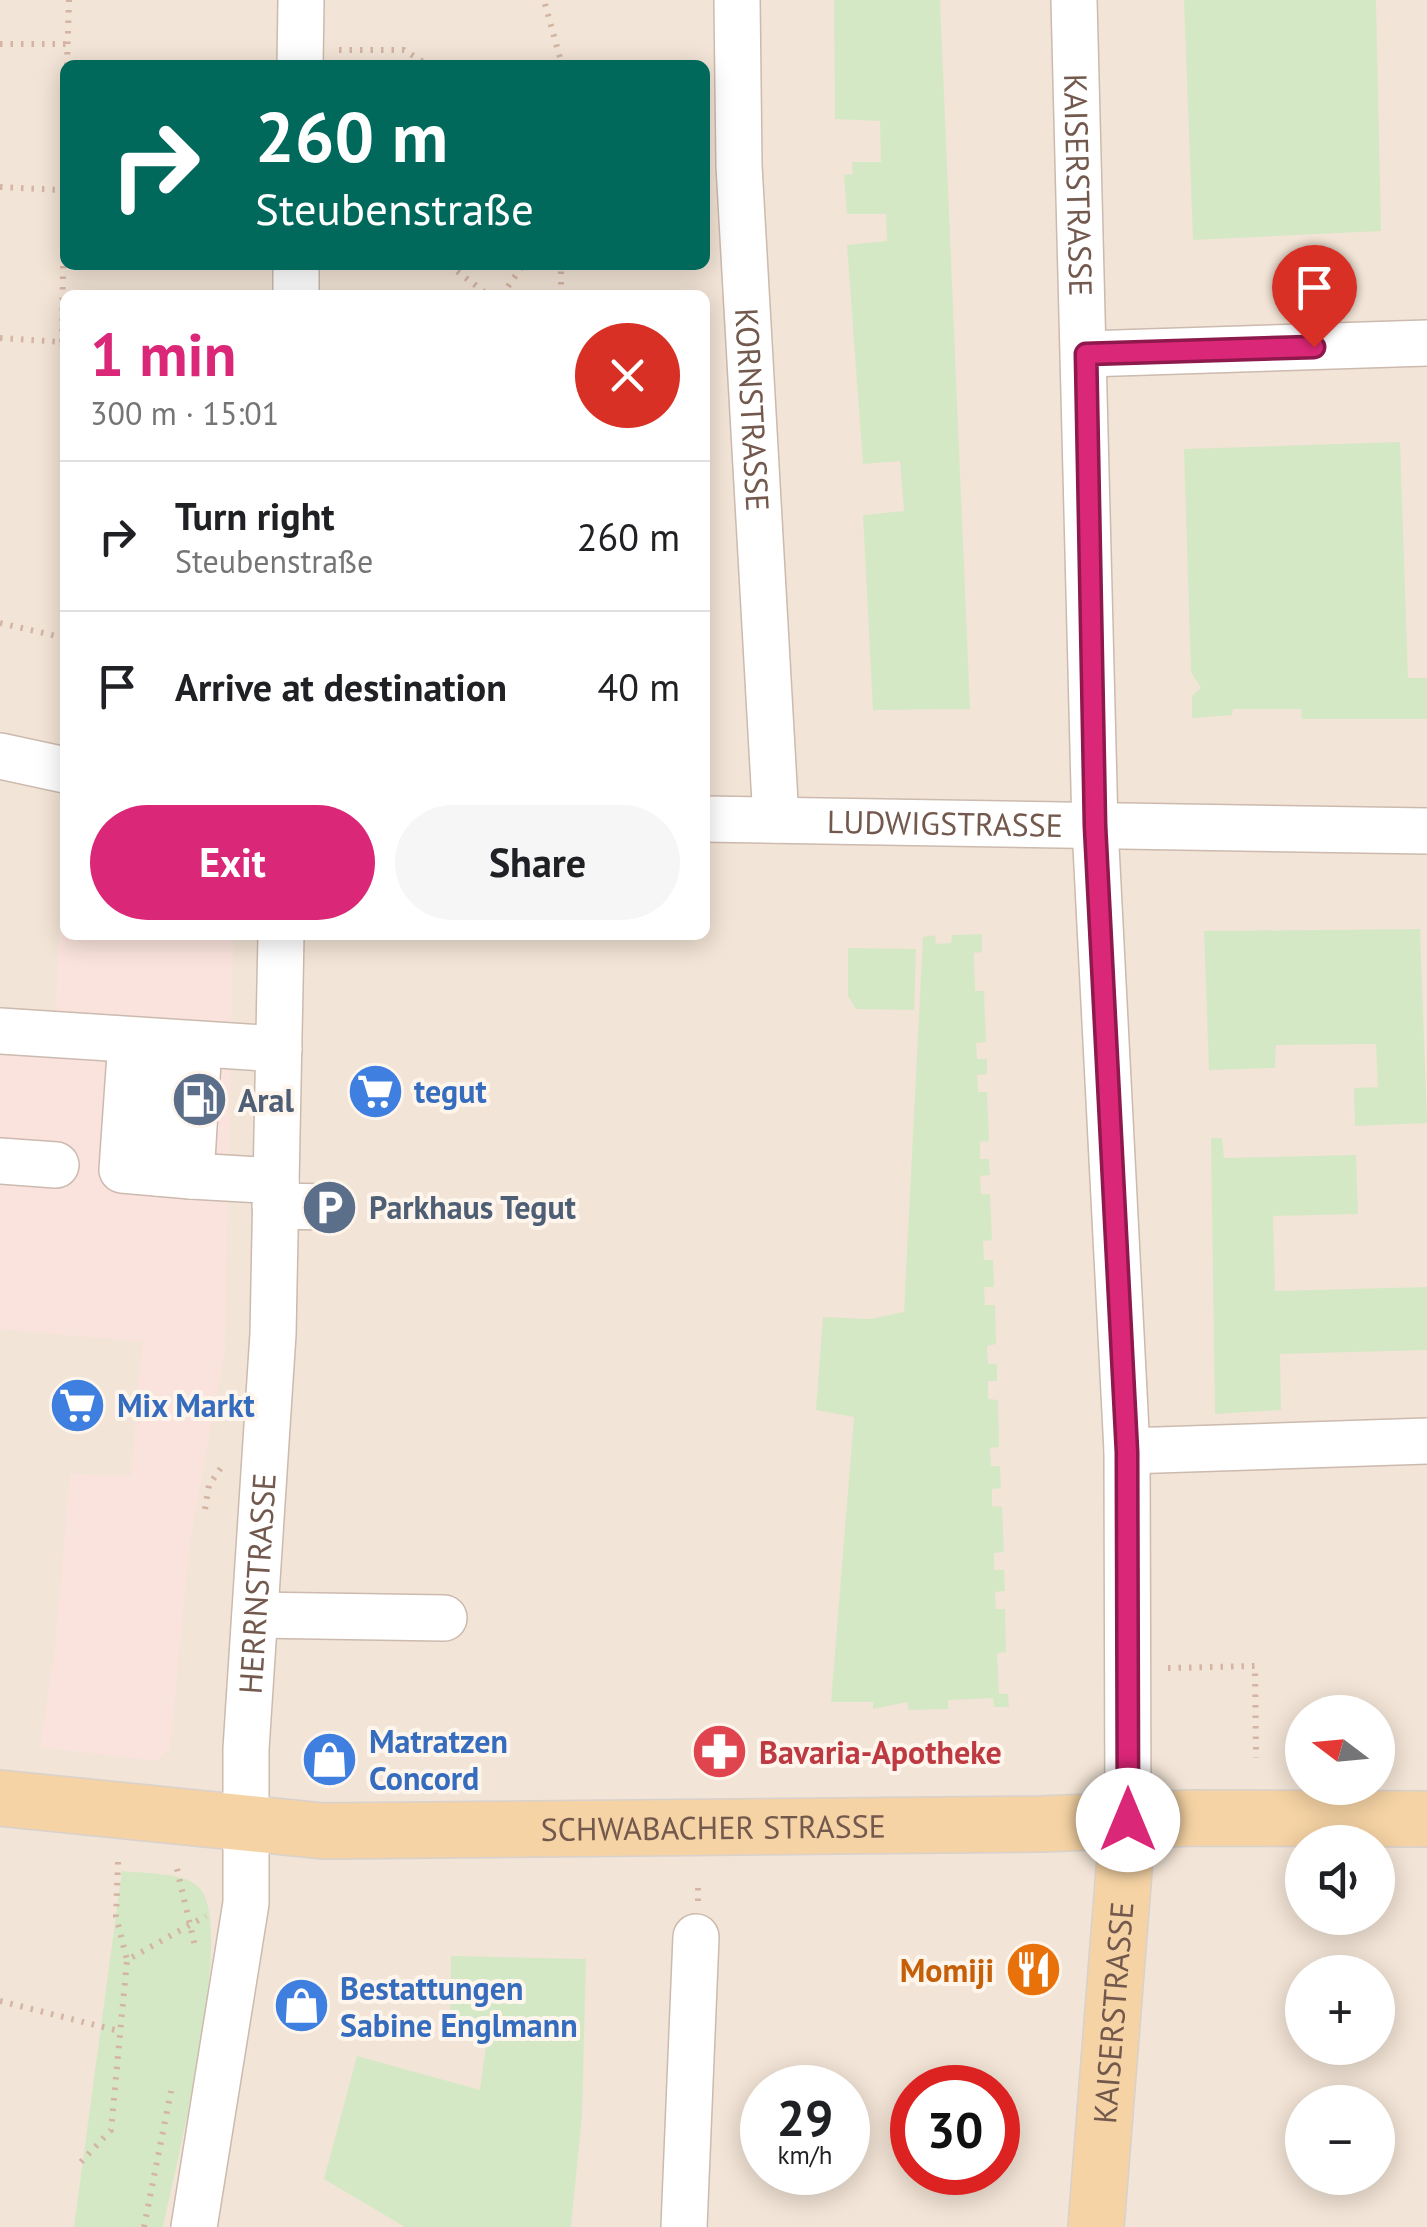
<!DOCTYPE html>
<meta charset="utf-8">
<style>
body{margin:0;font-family:"PT Sans",sans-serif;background:#f6f6f6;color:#202124;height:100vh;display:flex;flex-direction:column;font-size:38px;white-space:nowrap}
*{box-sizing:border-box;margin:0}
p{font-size:32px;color:#757577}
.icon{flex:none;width:55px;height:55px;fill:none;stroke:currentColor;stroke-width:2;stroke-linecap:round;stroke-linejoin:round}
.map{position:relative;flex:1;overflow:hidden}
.side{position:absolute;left:60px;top:290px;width:650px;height:650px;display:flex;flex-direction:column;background:#fff;border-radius:15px;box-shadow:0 5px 25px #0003}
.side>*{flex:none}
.hud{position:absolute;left:60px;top:60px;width:650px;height:210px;border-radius:15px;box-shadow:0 5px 25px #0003;background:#00695c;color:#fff;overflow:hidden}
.needle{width:65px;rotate:286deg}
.controls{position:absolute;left:1285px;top:1695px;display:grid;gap:20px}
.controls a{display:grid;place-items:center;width:110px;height:110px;border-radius:50%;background:#fff;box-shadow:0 5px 25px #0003;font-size:50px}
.speed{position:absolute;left:740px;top:2065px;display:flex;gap:20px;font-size:50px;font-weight:700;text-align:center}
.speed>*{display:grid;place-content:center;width:130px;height:130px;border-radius:50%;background:#fff;box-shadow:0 5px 25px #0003;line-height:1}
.speed small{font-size:25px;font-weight:400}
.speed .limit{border:15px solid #d22;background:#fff;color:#111}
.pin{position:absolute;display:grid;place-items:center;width:85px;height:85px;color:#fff;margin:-102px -42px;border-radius:50% 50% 50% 0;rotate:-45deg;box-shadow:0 0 10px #0007}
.pin .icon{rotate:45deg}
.me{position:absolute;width:110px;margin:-55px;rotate:0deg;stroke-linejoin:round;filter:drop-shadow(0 0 8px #0008)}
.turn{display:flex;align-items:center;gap:35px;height:210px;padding:0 30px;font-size:45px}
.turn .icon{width:130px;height:130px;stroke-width:2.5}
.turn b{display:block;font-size:70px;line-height:85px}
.round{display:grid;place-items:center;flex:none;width:105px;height:105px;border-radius:52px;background:#f6f6f6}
.summary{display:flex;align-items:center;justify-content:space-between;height:170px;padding:0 30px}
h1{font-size:60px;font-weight:700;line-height:75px;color:#db2777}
.button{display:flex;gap:20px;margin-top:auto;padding:20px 30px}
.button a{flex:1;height:115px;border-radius:60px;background:#db2777;color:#fff;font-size:40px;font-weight:700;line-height:115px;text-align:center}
.button a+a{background:#f6f6f6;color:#202124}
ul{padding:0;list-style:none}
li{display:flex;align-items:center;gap:30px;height:150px;padding:0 30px;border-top:2px solid #e0e0e0}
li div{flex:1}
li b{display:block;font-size:38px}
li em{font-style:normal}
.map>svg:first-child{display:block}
</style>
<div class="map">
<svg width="1427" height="2227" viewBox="0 0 1427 2227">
<rect width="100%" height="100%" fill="#fbf2e7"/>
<!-- residential -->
<path fill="#f2e4d6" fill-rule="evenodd" d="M0,0H1427V2227H0ZM65,65H705V265H65ZM65,295H705V935H65ZM1302,1712H1378V1788H1302ZM1302,1842H1378V1918H1302ZM1302,1972H1378V2048H1302ZM762,2088H848V2172H762ZM912,2088H998V2172H912ZM1302,2102H1378V2178H1302Z"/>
<!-- commercial -->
<path fill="#fae3dc" d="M65,833V935H233L225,1350L190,1541L170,1748L156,1761L40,1747L55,1648L70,1474L131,1476L142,1342L0,1329V1016L55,1019Z"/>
<!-- green -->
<path fill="#d5e8c6" d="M834,0H940L970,709L873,710L863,515L904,511L900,461L863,464L847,245L887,241L886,214H847L844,175L853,174L852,162H881L880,121L835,119Z
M1184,0H1376L1381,231L1193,240Z
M1400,442L1408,678H1427V719H1302L1301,709H1233L1232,715L1192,718V696L1201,688L1191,672L1184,449Z
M1420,929L1427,1123L1355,1126L1354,1088L1378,1087L1376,1044L1276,1045L1275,1068L1209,1070L1204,931Z
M982,934V952L974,953L975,991H984L986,1042L976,1043L977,1059H987V1074L977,1075L978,1092H987L989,1141L980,1142V1159H989L990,1175L980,1176L981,1194H990L992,1240L983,1241L984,1260H993L994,1287H984L985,1305H995L996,1344L987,1346L988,1364H997V1381H988V1399L998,1400L999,1447L990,1448L991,1466H1000L1001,1488L992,1489V1506L1002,1507L1004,1552L994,1553V1570H1004L1005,1591L995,1592L996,1609H1005L1006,1652L997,1653L999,1694H1008L1009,1707H994L993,1698L948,1700V1709L909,1710L907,1702L873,1709V1702H831L854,1417L816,1410L823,1317L870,1319L904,1312L923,937L935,935L936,944L951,943L952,935Z
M848,948L916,949L914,1010L856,1009L848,996Z
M1211,1138H1222L1224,1158L1356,1155L1358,1214L1273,1216L1275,1291L1427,1287V1350L1280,1354L1281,1410L1215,1414Z
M122,1871C144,1874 189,1871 202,1891C233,1939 176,2165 163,2227H74Z
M451,1956L586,1959L582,2115L571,2227H405L324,2179L357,2056L480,2090L487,2037L450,2025Z"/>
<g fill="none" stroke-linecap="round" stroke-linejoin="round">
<defs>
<g id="minor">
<path id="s1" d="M737,0L739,166L776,820"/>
<path id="s2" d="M1074,0L1095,827L1127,1451L1128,1820"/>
<path d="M300,65L301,0"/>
<path d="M296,295V265"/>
<path d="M1086,354L1427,343"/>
<path d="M0,756L65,770"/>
<path id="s3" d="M705,819L1427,831"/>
<path d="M0,1031L279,1049"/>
<path d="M131,1040L122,1170L191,1176"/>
<path d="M199,1045L191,1176L276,1181"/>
<path d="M0,1161L56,1165"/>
<path d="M157,1173L165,1043"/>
<path d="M275,1206L330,1207"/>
<path d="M1127,1451L1427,1441"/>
<path d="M255,1615L444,1618"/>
<path id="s4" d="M194,2227L246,1903V1749L273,1334L281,935"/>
<path d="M684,2227L696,1937"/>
</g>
<g id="major">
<path id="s5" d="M0,1798L323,1831L1042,1824L1193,1818L1427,1819"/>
<path id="s6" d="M1096,2227L1128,1820"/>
</g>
</defs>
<!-- minor casing -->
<use href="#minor" stroke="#ccbaae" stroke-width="48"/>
<!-- major casing -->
<use href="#major" stroke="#d8d1cd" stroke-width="58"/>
<!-- path -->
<path stroke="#d4b4a3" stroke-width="6" stroke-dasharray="2.5 8" stroke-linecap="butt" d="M545,4L562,65
M0,44H68
M339,50H404L428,65
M67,65L69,0
M0,187L62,190
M449,265L488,295
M502,295L523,265
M561,295V265
M0,338L62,342L65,352
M62,342L65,126
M0,623L65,638
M205,1509L209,1485L223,1465
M1168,1668L1255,1666L1256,1758
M118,1862L116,1916L127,1960
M177,1869L195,1946
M698,1901V1881
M0,2001L119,2031
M81,2162L111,2130L127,1960L206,1916
M144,2227L171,2091"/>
<!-- minor -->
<use href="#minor" stroke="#fff" stroke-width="45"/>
<!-- major -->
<use href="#major" stroke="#f5d3a4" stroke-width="55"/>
</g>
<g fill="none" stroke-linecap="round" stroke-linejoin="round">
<defs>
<path id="route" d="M1128,1820L1127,1452L1095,826L1086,354L1314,347"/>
</defs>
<!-- route casing -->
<use href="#route" stroke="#8e194d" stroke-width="25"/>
<!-- route -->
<use href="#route" stroke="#db2777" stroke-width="18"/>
</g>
<!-- icons -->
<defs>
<symbol id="supermarket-disc" viewBox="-11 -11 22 22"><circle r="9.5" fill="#3f7fe0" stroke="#fef6ed"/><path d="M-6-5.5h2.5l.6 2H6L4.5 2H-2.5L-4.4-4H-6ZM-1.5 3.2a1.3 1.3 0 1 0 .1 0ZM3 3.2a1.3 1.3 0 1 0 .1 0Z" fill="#fff"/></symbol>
<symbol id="fuel-disc" viewBox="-11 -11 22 22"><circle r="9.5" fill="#5c6f8a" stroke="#fef6ed"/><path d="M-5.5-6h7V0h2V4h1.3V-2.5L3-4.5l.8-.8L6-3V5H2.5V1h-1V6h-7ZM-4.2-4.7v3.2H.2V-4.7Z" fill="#fff"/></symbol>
<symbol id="parking-disc" viewBox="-11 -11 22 22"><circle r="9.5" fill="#5c6f8a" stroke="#fef6ed"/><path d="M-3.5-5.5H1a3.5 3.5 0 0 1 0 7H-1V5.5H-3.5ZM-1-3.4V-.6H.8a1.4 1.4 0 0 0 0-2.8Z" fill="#fff"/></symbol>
<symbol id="pharmacy-disc" viewBox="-11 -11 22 22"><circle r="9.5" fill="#e0444e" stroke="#fef6ed"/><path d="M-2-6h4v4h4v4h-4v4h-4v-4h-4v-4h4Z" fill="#fff"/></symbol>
<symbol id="shop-disc" viewBox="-11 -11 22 22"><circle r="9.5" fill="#3f7fe0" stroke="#fef6ed"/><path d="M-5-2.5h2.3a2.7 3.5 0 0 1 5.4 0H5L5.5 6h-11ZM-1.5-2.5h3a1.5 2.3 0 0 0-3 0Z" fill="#fff"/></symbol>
<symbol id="restaurant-disc" viewBox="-11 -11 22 22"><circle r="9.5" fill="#e8710a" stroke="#fef6ed"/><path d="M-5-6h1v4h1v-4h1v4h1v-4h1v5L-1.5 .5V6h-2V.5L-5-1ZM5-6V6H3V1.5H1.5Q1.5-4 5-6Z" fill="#fff"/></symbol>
</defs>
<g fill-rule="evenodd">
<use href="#supermarket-disc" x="344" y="1060" width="63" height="63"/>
<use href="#fuel-disc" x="168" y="1068" width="63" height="63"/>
<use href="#parking-disc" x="298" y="1176" width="63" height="63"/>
<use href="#supermarket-disc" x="46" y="1374" width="63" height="63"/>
<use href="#pharmacy-disc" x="688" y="1720" width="63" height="63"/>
<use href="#shop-disc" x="298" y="1728" width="63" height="63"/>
<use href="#restaurant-disc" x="1002" y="1938" width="63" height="63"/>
<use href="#shop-disc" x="270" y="1974" width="63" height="63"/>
</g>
<g text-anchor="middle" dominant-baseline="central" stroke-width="8" stroke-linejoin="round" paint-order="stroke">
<!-- street labels -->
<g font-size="32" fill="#73594d" stroke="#fef6ed">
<text stroke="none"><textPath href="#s2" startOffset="185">KAISERSTRASSE</textPath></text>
<text stroke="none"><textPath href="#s1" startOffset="410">KORNSTRASSE</textPath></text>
<text stroke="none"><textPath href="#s3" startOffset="240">LUDWIGSTRASSE</textPath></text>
<text stroke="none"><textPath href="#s4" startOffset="648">HERRNSTRASSE</textPath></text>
<text stroke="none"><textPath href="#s5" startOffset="715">SCHWABACHER STRASSE</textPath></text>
<text stroke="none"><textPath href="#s6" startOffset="215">KAISERSTRASSE</textPath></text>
</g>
<!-- shop labels -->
<g font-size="32" font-weight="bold" fill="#366cbe" stroke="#fef6ed" text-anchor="start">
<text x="414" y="1091">tegut</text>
<text x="117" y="1405">Mix Markt</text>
<text x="369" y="1741">Matratzen<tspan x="369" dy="37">Concord</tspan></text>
<text x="340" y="1988">Bestattungen<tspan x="340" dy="37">Sabine Englmann</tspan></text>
</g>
<!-- service labels -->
<g font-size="32" font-weight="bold" fill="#4e5e75" stroke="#fef6ed" text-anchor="start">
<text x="238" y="1100">Aral</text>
<text x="369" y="1207">Parkhaus Tegut</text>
</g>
<!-- health labels -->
<g font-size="32" font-weight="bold" fill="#be3a42" stroke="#fef6ed" text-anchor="start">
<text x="759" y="1752">Bavaria-Apotheke</text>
</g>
<!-- food labels -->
<g font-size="32" font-weight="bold" fill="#c56008" stroke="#fef6ed" text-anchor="end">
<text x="994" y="1970">Momiji</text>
</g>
</g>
</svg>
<div class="controls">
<a><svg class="needle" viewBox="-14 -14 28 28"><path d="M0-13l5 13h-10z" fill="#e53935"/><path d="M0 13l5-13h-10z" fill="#757577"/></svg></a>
<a><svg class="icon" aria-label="sound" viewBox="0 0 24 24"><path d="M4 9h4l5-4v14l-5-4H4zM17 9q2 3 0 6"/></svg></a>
<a>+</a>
<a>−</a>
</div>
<div class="speed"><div>29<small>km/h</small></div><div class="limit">30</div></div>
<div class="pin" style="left:1314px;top:347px;background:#d93025"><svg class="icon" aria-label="arrive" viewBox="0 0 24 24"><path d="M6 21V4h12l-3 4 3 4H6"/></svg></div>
<svg class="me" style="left:1128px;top:1820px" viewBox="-20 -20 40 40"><circle r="19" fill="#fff"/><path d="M0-13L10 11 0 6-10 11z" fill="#db2777"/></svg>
<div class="hud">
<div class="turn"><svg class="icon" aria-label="right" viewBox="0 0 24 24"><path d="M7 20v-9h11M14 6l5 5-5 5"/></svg><div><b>260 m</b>Steubenstraße</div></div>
</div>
<section class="side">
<div class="summary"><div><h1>1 min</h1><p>300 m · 15:01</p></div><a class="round" style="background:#d93025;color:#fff"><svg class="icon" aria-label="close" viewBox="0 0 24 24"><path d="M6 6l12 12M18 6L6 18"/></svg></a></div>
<ul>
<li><svg class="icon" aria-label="right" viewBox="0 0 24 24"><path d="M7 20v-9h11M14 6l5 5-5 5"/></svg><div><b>Turn right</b><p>Steubenstraße</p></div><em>260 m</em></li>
<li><svg class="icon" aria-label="arrive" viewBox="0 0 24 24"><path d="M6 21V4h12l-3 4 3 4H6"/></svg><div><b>Arrive at destination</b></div><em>40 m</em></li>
</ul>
<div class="button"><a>Exit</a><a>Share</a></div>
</section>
</div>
